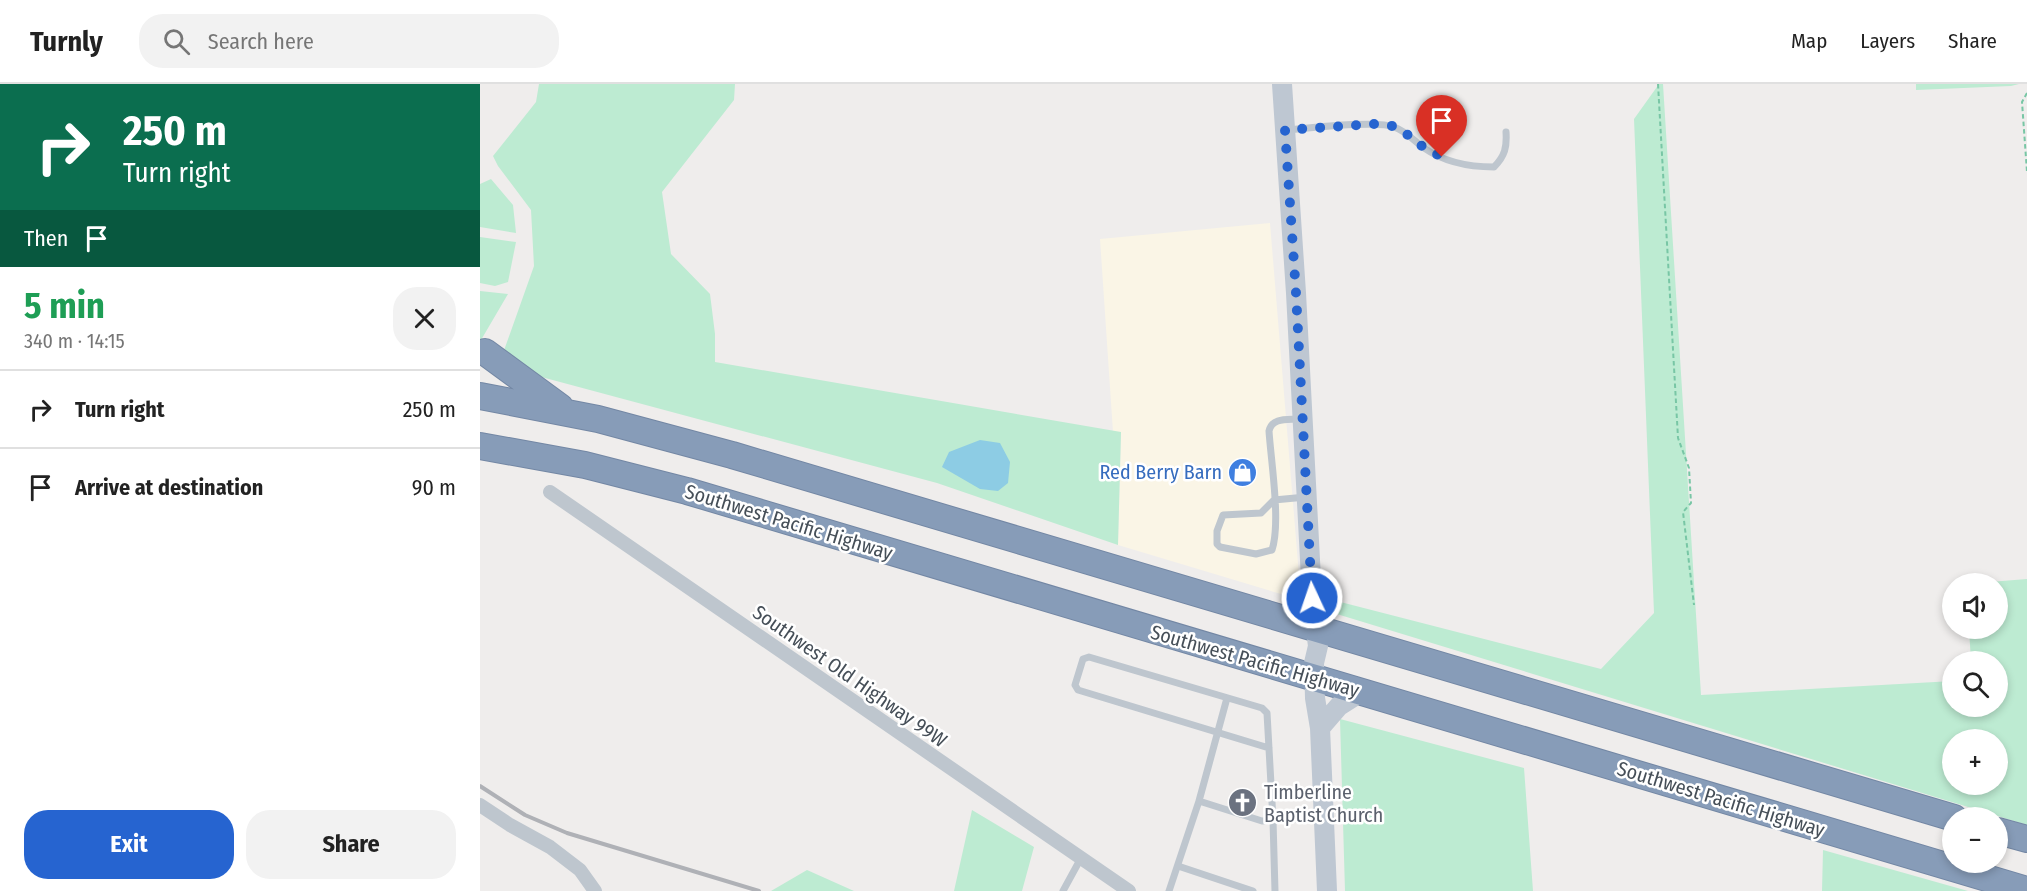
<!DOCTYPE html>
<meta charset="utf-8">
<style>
body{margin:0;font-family:"Fira Sans Condensed",sans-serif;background:#f2f2f2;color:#222;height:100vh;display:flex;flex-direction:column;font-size:22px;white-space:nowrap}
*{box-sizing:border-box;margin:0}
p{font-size:20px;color:#767676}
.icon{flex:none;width:33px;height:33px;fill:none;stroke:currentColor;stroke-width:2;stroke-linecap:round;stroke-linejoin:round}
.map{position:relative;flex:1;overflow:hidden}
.sheet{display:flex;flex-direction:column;background:#fff;width:480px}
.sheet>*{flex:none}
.guide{background:#0b6e4f;color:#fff;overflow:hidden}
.controls{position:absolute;left:1462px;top:489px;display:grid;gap:12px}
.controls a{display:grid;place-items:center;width:66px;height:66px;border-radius:50%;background:#fff;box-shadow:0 3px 9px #0003;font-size:30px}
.pin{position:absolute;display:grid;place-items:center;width:51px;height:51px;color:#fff;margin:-62px -26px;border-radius:50% 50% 50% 0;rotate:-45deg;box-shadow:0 0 6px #0007}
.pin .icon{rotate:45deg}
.me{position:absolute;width:66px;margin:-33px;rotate:357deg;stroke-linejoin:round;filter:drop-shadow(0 0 4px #0008)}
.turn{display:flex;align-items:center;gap:21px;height:126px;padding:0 24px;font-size:27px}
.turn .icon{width:78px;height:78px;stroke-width:2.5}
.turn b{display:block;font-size:42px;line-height:51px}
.then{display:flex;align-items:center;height:57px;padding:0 24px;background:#0003;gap:12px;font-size:22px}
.round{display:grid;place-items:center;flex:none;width:63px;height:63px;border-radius:24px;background:#f2f2f2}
.headline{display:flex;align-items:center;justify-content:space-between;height:102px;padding:0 24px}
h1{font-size:36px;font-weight:700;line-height:45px;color:#1e9e55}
.primary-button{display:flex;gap:12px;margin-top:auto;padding:12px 24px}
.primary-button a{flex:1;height:69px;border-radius:24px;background:#2664d0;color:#fff;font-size:24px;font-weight:700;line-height:69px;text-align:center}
.primary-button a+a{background:#f2f2f2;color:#222}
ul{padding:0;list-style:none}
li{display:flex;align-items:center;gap:18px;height:78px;padding:0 24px;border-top:2px solid #e0e0e0}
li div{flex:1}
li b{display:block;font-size:22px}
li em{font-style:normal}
header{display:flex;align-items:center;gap:36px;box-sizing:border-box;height:84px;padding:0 30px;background:#fff;border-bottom:2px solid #e0e0e0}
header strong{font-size:28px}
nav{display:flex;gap:33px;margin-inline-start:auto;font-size:21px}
.search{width:420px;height:54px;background:#f2f2f2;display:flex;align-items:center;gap:15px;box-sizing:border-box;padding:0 21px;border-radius:24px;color:#767676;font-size:22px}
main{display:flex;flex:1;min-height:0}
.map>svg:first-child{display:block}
</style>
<header>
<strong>Turnly</strong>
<div class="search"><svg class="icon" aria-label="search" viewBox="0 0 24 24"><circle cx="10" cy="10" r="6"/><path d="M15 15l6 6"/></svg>Search here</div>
<nav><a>Map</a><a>Layers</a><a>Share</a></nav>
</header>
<main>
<section class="sheet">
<div class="guide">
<div class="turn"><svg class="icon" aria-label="right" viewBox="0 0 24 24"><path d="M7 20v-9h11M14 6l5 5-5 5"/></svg><div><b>250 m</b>Turn right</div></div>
<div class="then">Then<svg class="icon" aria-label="arrive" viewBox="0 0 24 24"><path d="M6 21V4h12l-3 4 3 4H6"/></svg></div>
</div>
<div class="headline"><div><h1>5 min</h1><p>340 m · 14:15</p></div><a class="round"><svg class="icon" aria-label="close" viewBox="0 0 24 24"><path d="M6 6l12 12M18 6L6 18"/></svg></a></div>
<ul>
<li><svg class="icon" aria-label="right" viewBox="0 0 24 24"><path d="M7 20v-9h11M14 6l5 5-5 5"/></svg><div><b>Turn right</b></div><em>250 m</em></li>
<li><svg class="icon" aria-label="arrive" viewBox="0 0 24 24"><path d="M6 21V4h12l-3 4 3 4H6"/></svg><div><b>Arrive at destination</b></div><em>90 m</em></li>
</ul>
<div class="primary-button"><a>Exit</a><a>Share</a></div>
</section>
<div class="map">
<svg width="1547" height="807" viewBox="0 0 1547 807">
<rect width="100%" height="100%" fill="#efedec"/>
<!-- commercial -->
<path fill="#faf5e6" d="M790,139L821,516L638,461L641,349L633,348L620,155Z"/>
<!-- green -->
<path fill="#bdebd2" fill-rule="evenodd" d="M59,0H255L254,16L182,108L191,170L230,210L235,250V278L641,348L638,461L457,399L54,291L22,272L54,182L51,126L18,82L13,72L56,18Z
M1179,0H1183L1221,611L1473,597V622H1518V578L1491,577L1489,545L1518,544V500L1497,499L1547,495V741L847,527L841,513L1121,585L1174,529L1154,35ZM1473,656H1518V700H1473Z
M1436,0H1539L1531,2L1436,6Z
M11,95L33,121L36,149L0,143V100Z
M0,153L36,158L28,198L15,202L0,199Z
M0,207L28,210L1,256L0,255Z
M860,635L1044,684L1053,807H865Z
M492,726L554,763L542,807H474Z
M1343,766L1488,807H1342Z
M327,786L374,807H291Z"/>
<!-- water -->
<path fill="#8dcce4" d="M500,356L520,359L530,378L528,399L518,407L500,405L462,383L469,368Z"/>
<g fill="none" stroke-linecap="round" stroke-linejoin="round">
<defs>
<path id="highway" d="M5,268L80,323
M0,312L118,335L252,371L1474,734
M0,362L105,381L207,407L1547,806
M1518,747L1547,755"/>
</defs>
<!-- highway casing -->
<use href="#highway" stroke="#7387a4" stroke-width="28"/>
<!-- path -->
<path stroke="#78c6a5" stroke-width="2" stroke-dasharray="4.5 3" stroke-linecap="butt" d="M1178,0L1198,354L1209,384L1211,419L1203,428L1214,521
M1547,9L1542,18L1547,88"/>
<!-- lane -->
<path stroke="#bec6ce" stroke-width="7" d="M807,46C830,44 896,36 914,43C926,47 934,57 944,64C964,78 991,83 1014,83C1025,72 1027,63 1026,48
M819,335C808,336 792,333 789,347C791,378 801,438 792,466L776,470L740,463L737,460V447L743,431L781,429L794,416L826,413
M789,664L598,606L595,601L603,575L609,573L782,624L787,629L793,736L795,807
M719,717L747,614
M698,782L773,807
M583,807L601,774
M689,807L719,717L782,737L842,733"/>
<!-- street -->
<path stroke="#bec6ce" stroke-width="14" d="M70,408L649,807
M0,721L30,741L70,763L100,786L115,807"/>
<!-- secondary -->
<path stroke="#bec7d2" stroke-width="20" d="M802,0L816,209L832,514L838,562L834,579L835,614L840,644L847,807
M840,644L859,622L881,608"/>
<!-- highway -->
<use href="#highway" stroke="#879cb8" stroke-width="26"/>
<!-- rail -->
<path stroke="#afb1b6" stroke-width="4" d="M0,702L45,731L87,749L279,807"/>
</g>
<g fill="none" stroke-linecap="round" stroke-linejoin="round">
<!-- route -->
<path stroke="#2664d0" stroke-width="10" stroke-dasharray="0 18" d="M832,514L816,209L805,46L895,40L913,42L933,54L944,64L962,73"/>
</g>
<!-- icons -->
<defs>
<symbol id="shop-disc" viewBox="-11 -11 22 22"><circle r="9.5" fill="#3f7fe0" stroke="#fff"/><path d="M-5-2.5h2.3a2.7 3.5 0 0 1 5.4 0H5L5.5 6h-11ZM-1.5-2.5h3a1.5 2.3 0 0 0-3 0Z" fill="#fff"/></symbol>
<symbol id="church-disc" viewBox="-11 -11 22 22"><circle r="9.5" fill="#6b7280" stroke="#fff"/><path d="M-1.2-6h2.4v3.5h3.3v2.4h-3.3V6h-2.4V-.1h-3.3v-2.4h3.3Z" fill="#fff"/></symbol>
</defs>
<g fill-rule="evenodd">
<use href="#shop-disc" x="746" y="372" width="33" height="33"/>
<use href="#church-disc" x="746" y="702" width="33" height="33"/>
</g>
<g text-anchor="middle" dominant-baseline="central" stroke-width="5" stroke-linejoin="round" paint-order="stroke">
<!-- shop labels -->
<g font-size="20" fill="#366cbe" stroke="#fff" text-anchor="end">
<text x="742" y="388">Red Berry Barn</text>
</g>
<!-- street labels -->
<g font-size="20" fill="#464f58" stroke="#fff">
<text transform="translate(309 438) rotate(17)">Southwest Pacific Highway</text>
<text transform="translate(775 577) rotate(16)">Southwest Pacific Highway</text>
<text transform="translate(370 592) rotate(35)">Southwest Old Highway 99W</text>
<text transform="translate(1241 715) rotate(17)">Southwest Pacific Highway</text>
</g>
<!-- worship labels -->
<g font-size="20" fill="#5b616d" stroke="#fff" text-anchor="start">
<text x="784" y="708">Timberline<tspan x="784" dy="23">Baptist Church</tspan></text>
</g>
</g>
</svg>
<div class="controls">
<a><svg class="icon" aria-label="sound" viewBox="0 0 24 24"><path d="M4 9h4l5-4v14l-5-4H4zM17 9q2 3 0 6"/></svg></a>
<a><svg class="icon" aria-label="search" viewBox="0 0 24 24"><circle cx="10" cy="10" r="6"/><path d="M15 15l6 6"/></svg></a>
<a>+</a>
<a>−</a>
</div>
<div class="pin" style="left:962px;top:73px;background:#d93025"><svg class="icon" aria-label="arrive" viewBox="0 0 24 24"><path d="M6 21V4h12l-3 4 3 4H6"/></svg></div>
<svg class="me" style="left:832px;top:514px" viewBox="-20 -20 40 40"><circle r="17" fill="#2664d0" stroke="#fff" stroke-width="3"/><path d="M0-11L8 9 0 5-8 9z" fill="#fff"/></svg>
</div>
</main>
